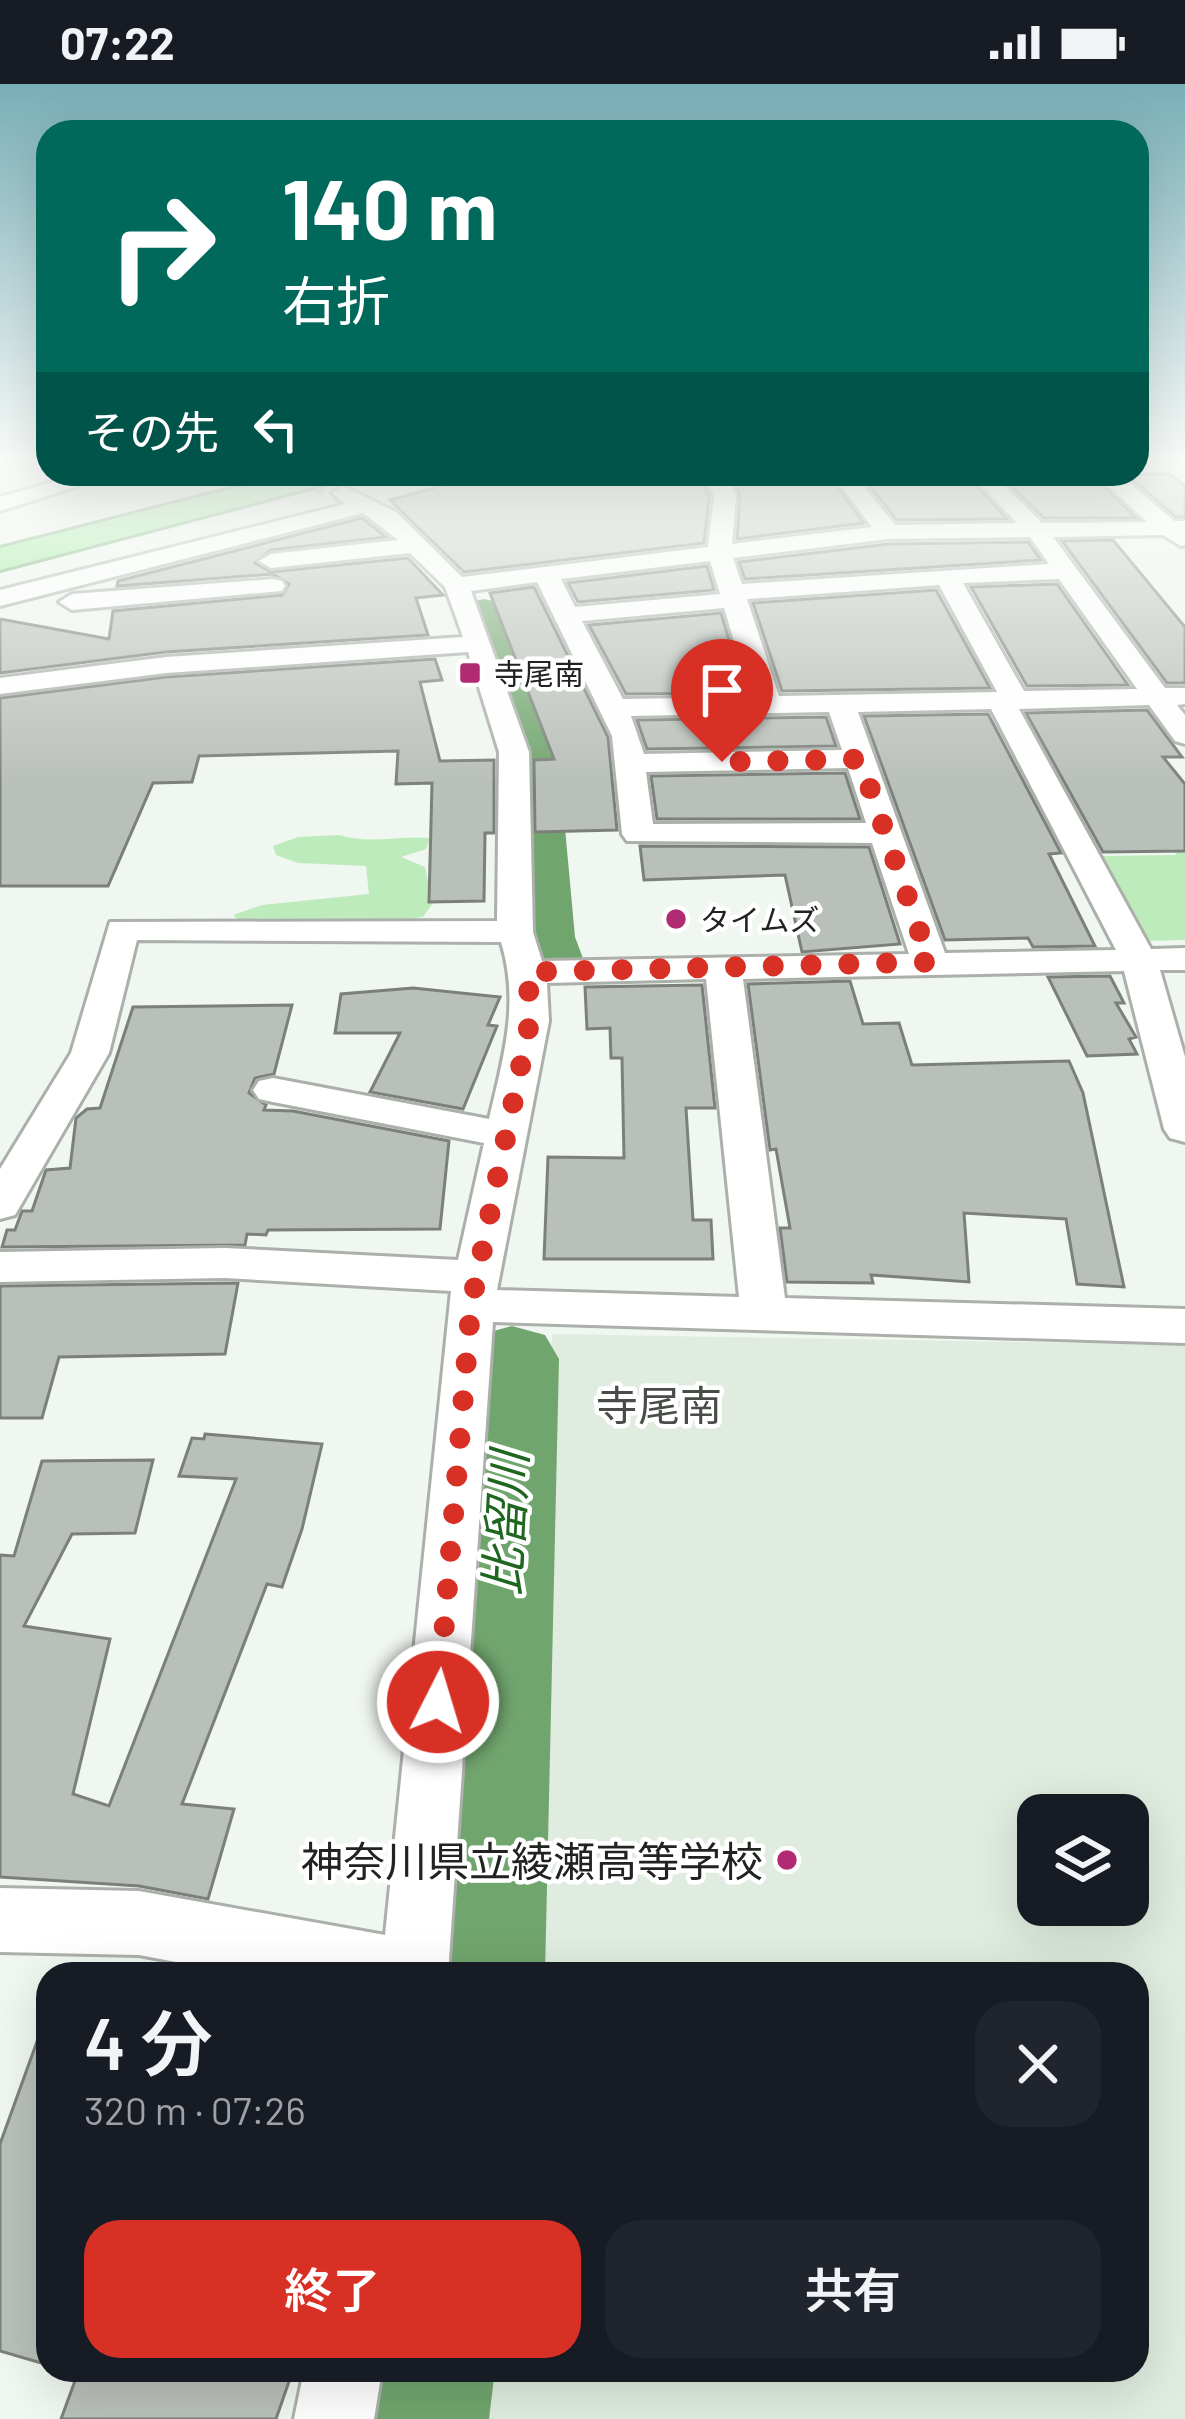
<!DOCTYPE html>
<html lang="ja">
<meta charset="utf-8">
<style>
body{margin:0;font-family:Barlow,"Noto Sans JP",sans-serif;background:#20242c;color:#f1f3f6;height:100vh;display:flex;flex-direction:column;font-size:45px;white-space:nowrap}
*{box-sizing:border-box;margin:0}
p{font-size:39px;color:#9ea1a6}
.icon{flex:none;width:66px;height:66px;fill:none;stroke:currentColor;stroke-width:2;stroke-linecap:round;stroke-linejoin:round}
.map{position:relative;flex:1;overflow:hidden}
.sheet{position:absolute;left:36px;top:1878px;width:1113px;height:420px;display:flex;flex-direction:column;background:#171b24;border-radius:36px;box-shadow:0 12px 48px #0002}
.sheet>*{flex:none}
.hud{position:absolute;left:36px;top:36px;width:1113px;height:366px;border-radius:36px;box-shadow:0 12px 48px #0002;background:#00695c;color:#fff;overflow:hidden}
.controls{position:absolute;left:1017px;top:1710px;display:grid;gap:24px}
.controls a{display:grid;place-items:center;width:132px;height:132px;border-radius:24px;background:#171b24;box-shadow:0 12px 48px #0002;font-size:60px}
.pin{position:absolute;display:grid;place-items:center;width:102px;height:102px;color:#fff;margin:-123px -51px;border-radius:50% 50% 50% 0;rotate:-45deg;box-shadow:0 0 12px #0007}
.pin .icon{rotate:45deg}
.me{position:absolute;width:132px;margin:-66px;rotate:5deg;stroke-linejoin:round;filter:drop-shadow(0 0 9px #0008)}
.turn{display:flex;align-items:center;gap:42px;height:252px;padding:0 48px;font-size:54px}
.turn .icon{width:156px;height:156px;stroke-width:2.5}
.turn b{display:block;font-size:84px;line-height:102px}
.then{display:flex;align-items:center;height:114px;padding:0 48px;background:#0003;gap:24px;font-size:45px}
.round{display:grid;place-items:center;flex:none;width:126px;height:126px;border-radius:36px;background:#20242c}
.headline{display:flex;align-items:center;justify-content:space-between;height:204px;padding:0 48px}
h1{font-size:72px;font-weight:600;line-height:90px}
.button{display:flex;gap:24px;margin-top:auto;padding:24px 48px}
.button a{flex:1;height:138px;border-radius:36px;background:#d93025;color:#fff;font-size:48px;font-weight:600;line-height:138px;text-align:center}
.button a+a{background:#20242c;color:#f1f3f6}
.status{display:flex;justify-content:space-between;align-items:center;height:84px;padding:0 60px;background:#171b24;direction:ltr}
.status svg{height:33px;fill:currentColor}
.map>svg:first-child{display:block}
</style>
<div class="status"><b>07:22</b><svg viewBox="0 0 49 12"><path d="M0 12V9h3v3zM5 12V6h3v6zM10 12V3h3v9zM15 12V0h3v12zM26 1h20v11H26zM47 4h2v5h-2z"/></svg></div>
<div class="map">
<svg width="1185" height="2335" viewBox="0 0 1185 2335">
<rect width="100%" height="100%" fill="#f0f6f0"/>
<!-- built -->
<path fill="#e0ecdf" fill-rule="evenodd" d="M552,1250L1185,1261V2335H472L478,2286H1137V1890H532ZM1038,1731H1128V1821H1038Z"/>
<!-- green -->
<path fill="#beebbb" d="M339,751C372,761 398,751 430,754L426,765L401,773L425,783L433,819L423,833L380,838L245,841L233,831L262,821L369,810L366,782L298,779L276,771L273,762L298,753Z
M1185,751V856L1145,857L1099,772L1176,771L1168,752Z"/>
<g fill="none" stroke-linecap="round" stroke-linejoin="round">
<!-- river -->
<path fill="#71a56e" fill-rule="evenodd" d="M484,515L502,519L509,530L547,636L560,690L575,853L584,877L574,892L549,898L524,892C491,843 506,751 501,692C495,636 475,583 459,530L466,519Z
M512,1242L545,1251L559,1275L545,1890H415L465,1275L479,1251Z
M343,2286H495L489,2335H333Z"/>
</g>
<!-- building -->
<path fill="#b9bfb9" stroke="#7b807a" stroke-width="3" d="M510,390H701L709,414L704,459L464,488L390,416L452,399Z
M732,390H828L864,439L737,455L740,413Z
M860,390H966L1007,435L897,436Z
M999,390H1091L1136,434H1044Z
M1126,390H1170L1185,402V433H1176Z
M362,434L386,453L271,466L255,479L271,488L408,474L443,511L416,514L428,551L166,568L0,589V535L109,555L113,527L282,511L289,500L273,490L117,502L118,497Z
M1113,456L1185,543V599H1167L1062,457Z
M1028,458L1041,476L745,495L739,478L888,460Z
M707,482L714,506L578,518L568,499Z
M1057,500L1128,601L1027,602L971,503Z
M534,503L608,653L617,746L535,748L534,676L554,675L490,509Z
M936,506L990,604L782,607L753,519Z
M721,529L745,609L626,610L589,541Z
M435,575L442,596L420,598L440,677L494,676V749H485L484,817L429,818L432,699L396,700L398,667L199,672L192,698L153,699L108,802H0V614L166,593Z
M1147,626L1182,673H1163L1185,700V767L1103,768L1026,629Z
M988,630L1061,769L1049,770L1095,862L1033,863L1028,854L945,856L864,632Z
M826,633L836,662L647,665L637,636Z
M845,689L860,735H657L651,692Z
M640,762L869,763L900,860L802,868L785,791L644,796Z
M1110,892L1124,919H1116L1136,953L1129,955L1137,970L1087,972L1048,893Z
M850,897L863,940L899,939L912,981L1069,977L1083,1009L1124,1203L1077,1200L1066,1135L964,1129L969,1198L871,1191L873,1199L787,1198L780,1144H790L776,1065L770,1066L748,900Z
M702,901L715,1024H686L693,1136H711L713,1175H544L548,1073L624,1074L622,974H611L610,944L587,945L585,903Z
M413,904L500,913L488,941L497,942L463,1025L370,1008L400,949H335L341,910Z
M292,921L274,990L255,994L249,1009L266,1021L264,1026L293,1027L449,1057L440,1145L268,1146L266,1151L247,1150L245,1161L2,1163L7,1146H15L22,1127H32L46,1086L70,1084L76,1034L87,1025L100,1024L133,923Z
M238,1199L225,1270L59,1273L42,1334H0V1202Z
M205,1350L322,1360L302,1445L282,1503L267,1500L182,1720L234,1725L208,1815L139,1802L0,1793V1471L14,1472L42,1377L153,1376L135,1449L72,1450L24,1542L110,1555L73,1710L109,1722L236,1395L179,1392L192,1354L204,1355Z
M43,1941H48V2281L0,2267V2060Z
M79,2286H293L276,2335H61Z"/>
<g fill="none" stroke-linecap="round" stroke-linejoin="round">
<!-- minor-tunnel -->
<path stroke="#c7ccc7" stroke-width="24" stroke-dasharray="24 12" stroke-linecap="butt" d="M306,390L343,409"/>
<defs>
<path id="minor" d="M81,390H116L0,427V413Z
M705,390H727L736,413L732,460L872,443L832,390H854L895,441L1017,439L970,390H993L1042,439L1147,438L1095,390H1119L1174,437H1185V461L1181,462L1163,451L1053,453L1165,604H1185V620L1177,621L1185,631V660L1175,657L1149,621L1019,625L1151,865L1185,864V886H1160L1185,973V1058L1170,1054L1164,1045L1124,887L743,895L785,1214L1185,1225V1259L493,1238L448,1890H240L139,1871L0,1868V1804L139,1807L385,1851L451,1207L225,1194L0,1198V1168L225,1164L458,1176L484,1059L273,1018L259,1015L253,1006L259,997L273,994L489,1035C503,974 520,920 501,858L137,856L109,969L15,1131L0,1135V1085L71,969L110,838L497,837L499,668L468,568L166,589L0,610V594L166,573L463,553L445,503L410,469L271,484L259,477L271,470L398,456L363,429L0,522V506L346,420L332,409L343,402L396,428L462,493L708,463L714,413ZM1030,453L1049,480L742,500L733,474L888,455ZM710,477L720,510L575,523L561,495ZM1059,495L1137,605L1024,607L963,499ZM537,498L612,652L622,750L627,757L872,759L909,870L542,877L533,848L529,668L471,507ZM939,501L997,608L779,612L747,515ZM724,524L751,613L623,615L582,537ZM991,625L1116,866L945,869L858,628ZM829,628L842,666L644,670L631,632ZM848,684L866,739L653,740L646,688ZM706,895L739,1213L497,1206L549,937L547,899Z
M273,495L282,497L285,502L282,507L72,526L59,518L72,510Z
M304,2286H382L374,2335H294Z"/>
<path id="motorway" d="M289,390H342L337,397L0,486V464Z"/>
</defs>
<!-- minor casing -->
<use href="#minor" stroke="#abb0aa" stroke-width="6"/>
<!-- motorway casing -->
<use href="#motorway" stroke="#6aa568" stroke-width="6"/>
<!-- minor -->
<use href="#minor" fill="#fff" fill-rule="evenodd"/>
<!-- motorway -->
<use href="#motorway" fill="#92eb8e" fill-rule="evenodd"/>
</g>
<!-- sky -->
<linearGradient id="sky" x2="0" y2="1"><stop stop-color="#78aeb7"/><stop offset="0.53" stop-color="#f8fbf8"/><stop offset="1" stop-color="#f8fbf8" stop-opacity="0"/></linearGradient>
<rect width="1185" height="701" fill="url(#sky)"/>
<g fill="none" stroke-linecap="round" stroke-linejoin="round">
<!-- route -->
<path stroke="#d93025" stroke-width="21" stroke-dasharray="0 37.8" d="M438,1618L471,1221L530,937L528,888L930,878L860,675L722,678"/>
</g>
<!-- markers -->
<g fill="#b02b71" stroke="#fff" stroke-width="4.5">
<rect x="458" y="577" width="24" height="24" rx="6"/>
<circle cx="676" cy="835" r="12"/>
<circle cx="787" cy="1776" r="12"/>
</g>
<g text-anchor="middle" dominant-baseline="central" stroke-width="9" stroke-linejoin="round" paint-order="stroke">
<!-- far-poi labels -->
<g font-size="30" fill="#212321" stroke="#fff" text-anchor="start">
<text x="494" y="589">寺尾南</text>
<text x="700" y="835">タイムズ</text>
</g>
<!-- quarter labels -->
<g font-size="42" fill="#484d48" stroke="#fff">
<text x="659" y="1320">寺尾南</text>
</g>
<!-- near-poi labels -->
<g font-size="42" fill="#212321" stroke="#fff" text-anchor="end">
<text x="763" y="1776">神奈川県立綾瀬高等学校</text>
</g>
<!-- near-water labels -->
<g font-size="48" font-style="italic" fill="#1f6720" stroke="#fff">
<text transform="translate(504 1439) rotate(-87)">比留川</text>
</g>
</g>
</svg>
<div class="controls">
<a><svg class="icon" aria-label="layers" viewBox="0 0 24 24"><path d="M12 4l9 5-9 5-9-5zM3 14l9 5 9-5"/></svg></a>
</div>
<div class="pin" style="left:722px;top:678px;background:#d93025"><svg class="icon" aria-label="arrive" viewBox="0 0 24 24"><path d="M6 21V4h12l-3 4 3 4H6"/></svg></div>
<svg class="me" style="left:438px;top:1618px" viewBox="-20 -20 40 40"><circle r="17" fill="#d93025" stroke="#fff" stroke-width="3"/><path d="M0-11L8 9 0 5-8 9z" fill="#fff"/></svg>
<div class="hud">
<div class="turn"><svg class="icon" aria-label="right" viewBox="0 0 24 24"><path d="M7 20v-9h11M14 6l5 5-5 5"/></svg><div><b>140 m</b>右折</div></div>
<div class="then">その先<svg class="icon" aria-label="left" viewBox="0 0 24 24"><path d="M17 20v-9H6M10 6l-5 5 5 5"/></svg></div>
</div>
<section class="sheet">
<div class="headline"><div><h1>4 分</h1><p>320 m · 07:26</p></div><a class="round"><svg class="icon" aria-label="close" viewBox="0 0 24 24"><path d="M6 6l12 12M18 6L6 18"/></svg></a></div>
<div class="button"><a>終了</a><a>共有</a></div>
</section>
</div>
